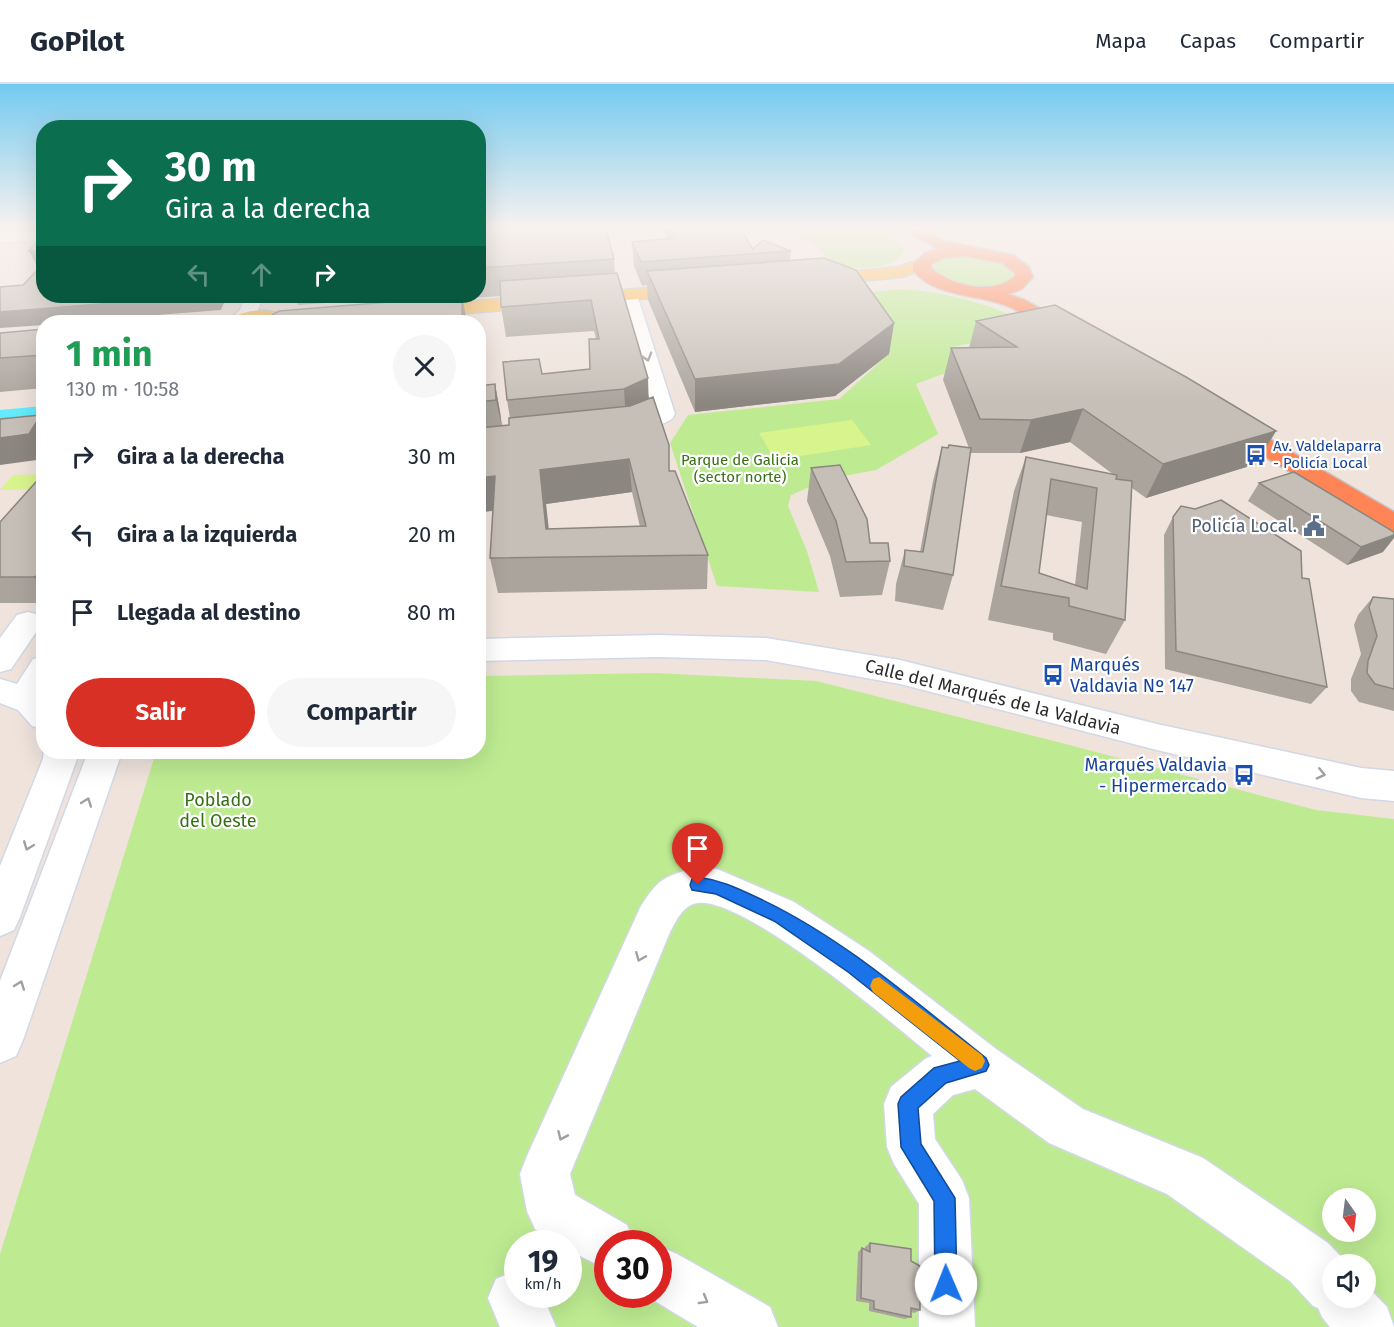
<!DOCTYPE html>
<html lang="es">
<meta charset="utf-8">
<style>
body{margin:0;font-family:"Fira Sans",sans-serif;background:#f6f6f7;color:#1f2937;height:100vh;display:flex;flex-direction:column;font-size:22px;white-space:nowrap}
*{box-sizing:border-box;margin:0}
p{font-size:20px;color:#747a83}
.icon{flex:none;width:33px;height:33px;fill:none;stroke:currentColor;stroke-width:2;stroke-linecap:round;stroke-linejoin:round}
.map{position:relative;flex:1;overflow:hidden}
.panel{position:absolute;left:36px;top:231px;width:450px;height:444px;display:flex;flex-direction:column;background:#fff;border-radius:24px;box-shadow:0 6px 24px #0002}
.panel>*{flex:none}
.guide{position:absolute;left:36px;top:36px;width:450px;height:183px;border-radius:24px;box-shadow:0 6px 24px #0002;background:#0b6e4f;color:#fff;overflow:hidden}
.needle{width:39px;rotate:166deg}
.fabs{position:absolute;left:1322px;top:1104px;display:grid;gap:12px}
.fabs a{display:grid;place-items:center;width:54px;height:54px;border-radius:50%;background:#fff;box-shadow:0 6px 24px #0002;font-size:30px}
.speed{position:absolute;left:504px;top:1146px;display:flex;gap:12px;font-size:30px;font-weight:700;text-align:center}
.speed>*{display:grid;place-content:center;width:78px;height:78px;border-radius:50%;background:#fff;box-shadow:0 6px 24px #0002;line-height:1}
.speed small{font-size:15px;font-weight:400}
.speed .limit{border:9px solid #d22;background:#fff;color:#111}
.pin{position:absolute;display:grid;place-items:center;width:51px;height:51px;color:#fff;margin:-62px -26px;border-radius:50% 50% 50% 0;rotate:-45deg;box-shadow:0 0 6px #0007}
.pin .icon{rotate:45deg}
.me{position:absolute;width:66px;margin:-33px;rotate:359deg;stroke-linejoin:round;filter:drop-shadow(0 0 4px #0008)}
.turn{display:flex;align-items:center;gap:21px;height:126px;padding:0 30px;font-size:27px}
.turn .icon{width:78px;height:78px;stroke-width:2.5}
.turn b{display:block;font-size:42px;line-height:51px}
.lanes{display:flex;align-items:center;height:57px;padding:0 30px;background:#0003;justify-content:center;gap:30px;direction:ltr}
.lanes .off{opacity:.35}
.round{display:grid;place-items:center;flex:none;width:63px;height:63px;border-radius:32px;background:#f6f6f7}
.overview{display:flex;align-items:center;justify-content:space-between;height:102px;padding:0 30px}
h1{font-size:36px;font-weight:700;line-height:45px;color:#1e9e55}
.action{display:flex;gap:12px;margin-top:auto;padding:12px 30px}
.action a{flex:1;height:69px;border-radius:36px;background:#d93025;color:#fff;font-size:24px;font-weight:700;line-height:69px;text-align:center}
.action a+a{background:#f6f6f7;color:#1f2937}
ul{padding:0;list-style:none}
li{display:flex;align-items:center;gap:18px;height:78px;padding:0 30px}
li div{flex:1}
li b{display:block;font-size:22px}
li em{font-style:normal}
header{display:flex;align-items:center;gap:36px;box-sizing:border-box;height:84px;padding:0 30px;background:#fff;border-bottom:2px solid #e0e1e3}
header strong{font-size:28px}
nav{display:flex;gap:33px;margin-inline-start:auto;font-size:21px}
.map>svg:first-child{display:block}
</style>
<header>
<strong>GoPilot</strong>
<nav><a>Mapa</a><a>Capas</a><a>Compartir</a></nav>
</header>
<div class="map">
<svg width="1394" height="1243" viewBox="0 0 1394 1243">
<rect width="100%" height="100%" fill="#efe3dc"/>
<!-- green -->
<path fill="#beeb92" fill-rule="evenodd" d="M746,145H879L899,159L904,167C894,188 854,183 834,185C829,178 825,171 820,165C803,148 769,148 746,145Z
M968,171L1003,178L1015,188V193C989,211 959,202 933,188V179L946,173Z
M903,205C951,209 996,221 1039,245L953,263L964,282L916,300L938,350L876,386L828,395L791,411L788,422L807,467L819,508L717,502L670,359L688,331L839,315L890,269L851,210Z
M655,589L816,597L1058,658L1316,726L1394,735V1243H0V1170L156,668H478L479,592ZM1332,1114H1365V1148H1332ZM518,1160H568V1210H518ZM608,1160H658V1210H608ZM1332,1180H1365V1214H1332Z"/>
<!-- pitch -->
<path fill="#d8f48d" d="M852,336L871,361L775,376L759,349Z
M43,390V405L0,406L13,391Z"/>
<!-- water -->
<path fill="#63ebfc" d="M43,322V336L0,340V326Z"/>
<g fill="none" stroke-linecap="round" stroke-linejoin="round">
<defs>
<path id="minor" d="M44,146V156L0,158V148Z
M630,211L637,213L639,217L675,330L672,335C652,345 634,358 611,352L607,347L611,342L627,339L652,327L621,217L623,213Z
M246,212H264L257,228L248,238H232L230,236L240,226Z
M28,528L39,531L43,538L11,585L0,588V554L17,531Z
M659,551L766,554L900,576L1157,640L1361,684L1394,687V717L1361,714L1157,666L900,600L766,576L659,573L478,577V555Z
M44,572V646L32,642L18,626L0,619V595L17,600L33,575Z
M44,664V668H76L77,675L20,833L14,846L0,852V782L43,675Z
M88,668H122L23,956L16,972L0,979V897Z
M698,783L717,785L794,818L869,867L996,965L1083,1025L1203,1074L1328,1159L1348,1180H1332V1214H1365V1200L1387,1223L1394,1243H1330L1322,1233L1318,1224L1313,1222L1290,1197L1167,1110L1049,1059L975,1005L953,1011L933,1030L935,1055L962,1096L969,1114L975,1243H919V1120L894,1080L887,1063L884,1020L891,1003L925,975L932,972C892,939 744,812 697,819C682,822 677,836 670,848L570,1090L575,1111L627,1141L634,1160H608V1186L568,1166V1160H558L535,1145L527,1127L520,1090L527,1072L640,824C659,793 664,793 698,783Z
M658,1162L677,1170L770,1223L778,1243H698L643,1210H658Z
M515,1187L518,1188V1210H542L556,1243H500L488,1214L496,1195Z"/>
<path id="major" d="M922,175L928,176L931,180L928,184L902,193L817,201L811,200L808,196L811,192L817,191L899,183Z
M691,201L697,202L700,206L697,210L420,233L413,231L411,227L413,223L420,221Z
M251,227C264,226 282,226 291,238H223L226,234Z"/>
<path id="highway" d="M904,145H924L944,157L1013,171L1029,183L1033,193L1022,205L1008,210L1025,216L1075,244L1078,248L1075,252C1054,257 1030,233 1012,224C983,210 933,214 913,186V180L925,169L938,165ZM964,172L1002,179L1015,189V192C994,212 951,202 931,184L932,180L944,174Z
M1227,333L1235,335L1394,428V447L1385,445L1219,345L1216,340L1219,335Z"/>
</defs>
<!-- minor casing -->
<use href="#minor" stroke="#d1d8e6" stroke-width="3"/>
<!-- major casing -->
<use href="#major" stroke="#c4c4c4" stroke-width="3"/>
<!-- highway casing -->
<use href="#highway" stroke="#c4c4c4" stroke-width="3"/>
<!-- minor -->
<use href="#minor" fill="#fff" fill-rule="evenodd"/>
<!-- major -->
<use href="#major" fill="#ffbb50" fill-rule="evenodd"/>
<!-- highway -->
<use href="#highway" fill="#ff8556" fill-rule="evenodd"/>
</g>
<!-- wall -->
<path fill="#aaa49d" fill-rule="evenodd" d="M478,145L614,175L615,189L669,387L708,471L707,505L498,509L490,474L493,427L483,428L478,409V302L495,300L500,328L502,342L509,341L510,334L507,316L542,290L590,285L596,255L594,247L506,253L501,223V212L473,214L472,212H478ZM632,408L640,443L548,445L546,420Z
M663,145H741L753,165L791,167L790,176L894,239L889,270L835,312L695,328L648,216L647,201L642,202L634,182L632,158L667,155Z
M294,212H410V213L298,221Z
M976,237L1276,347L1256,380L1146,414L1132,404L1125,536L1106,570L1053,556V549L988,536L1014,407L1026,373L1114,391L1070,358L1020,369H970L953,491L943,526L895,517L896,500L905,466L920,468L933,397L942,363L948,364H969L943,296L951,264H969ZM1046,431L1082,438L1075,501L1039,489Z
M44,245V304L0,308V249Z
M811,384L870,459L890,477L882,511L840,513L830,472L807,417Z
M44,389V519H0V438Z
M1259,399L1383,468L1347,481L1248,417Z
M1173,433L1327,603L1311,620L1165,585L1164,451Z
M1373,513L1394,515V627L1359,618L1351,607V595L1361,570L1354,541L1358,531Z
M870,1159L911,1177L920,1226L914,1229L911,1228V1233L905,1235L869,1227V1219L856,1217L858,1168L862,1164L865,1165V1163Z"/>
<!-- shaded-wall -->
<path fill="#8b8680" d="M44,166V181L37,182L29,167Z
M201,212H227L221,226L68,238H44V241L0,244V228Z
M462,212L467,238H463L462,237Z
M190,232L193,238H187Z
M894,239L889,270L835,312L695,328V295Z
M648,294L649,326L626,338L624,305Z
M495,300L500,328L502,344L496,316Z
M1083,325L1070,358L1020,369L1031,336Z
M41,331L44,335V375L0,381V344Z
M1276,347L1256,380L1146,414L1163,380Z
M629,375L632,408L546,420L552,473L546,445L540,386Z
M495,392L502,425L483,428L478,409V394Z
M1394,451V454L1383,468L1347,481L1361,463Z
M44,489V505L34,493Z"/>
<!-- building -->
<path fill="#c6bfb7" stroke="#8b8680" stroke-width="1.5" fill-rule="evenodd" d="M478,145H606L614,175L478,184Z
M672,145H741L753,165L763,156L791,167L641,178L632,158L675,154Z
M44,150V166L29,167Z
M824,174L856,186L894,239L839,280L695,295L647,187Z
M44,179V212H201L0,228V203L23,201Z
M617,189L648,294L624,305L507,316L503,278L539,275L542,290L590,285L589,255H599L591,216L501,223L500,197Z
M462,212V237L446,238H270L272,231L279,227Z
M1055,221L1186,293L1276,347L1163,380L1083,325L1031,336L980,335L951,264L1017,263L976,237Z
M190,232L187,238H161L163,235Z
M44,245V271L0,274V249Z
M495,300L496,316L478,318V302Z
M653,313L669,361V387H675L708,471L490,474L495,392L478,394V344L509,341V334L630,322ZM629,375L646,442L546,445L540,386Z
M41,331L29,350L0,354V335Z
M949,361L971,364L953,491L904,482L905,466L923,468L942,363L948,364Z
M1026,373L1117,391L1116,395L1132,397L1125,536L1069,522V514L1001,502ZM1051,395L1097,404L1087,505L1039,489Z
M840,381L867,435L870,459H888L890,477L846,478L836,437L811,384Z
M1294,388L1394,448V451L1361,463L1259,399Z
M44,389V489L34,493H0V438Z
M1221,416L1301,467L1302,494L1309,495L1327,603L1176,567L1173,433L1181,422L1195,425Z
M1373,513L1394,515V605L1375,600L1367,589L1368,577L1377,552L1369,523Z
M870,1159L911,1165V1177L920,1182V1226L911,1224V1233L874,1225V1217L861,1214L862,1164L870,1168Z"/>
<!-- one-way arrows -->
<defs><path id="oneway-chevron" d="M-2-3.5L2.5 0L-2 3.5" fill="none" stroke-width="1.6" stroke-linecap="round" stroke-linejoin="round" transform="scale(1.5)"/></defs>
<g stroke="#a0a0a0">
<use href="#oneway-chevron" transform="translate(647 273) rotate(73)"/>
<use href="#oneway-chevron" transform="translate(1321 690) rotate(13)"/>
<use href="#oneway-chevron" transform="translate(87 718) rotate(-70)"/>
<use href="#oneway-chevron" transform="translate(28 762) rotate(111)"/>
<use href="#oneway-chevron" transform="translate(640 873) rotate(112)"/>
<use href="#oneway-chevron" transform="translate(20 901) rotate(-70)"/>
<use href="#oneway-chevron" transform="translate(562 1052) rotate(114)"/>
<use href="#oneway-chevron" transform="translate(704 1216) rotate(30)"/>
</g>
<!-- sky -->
<linearGradient id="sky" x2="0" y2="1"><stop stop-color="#73caf0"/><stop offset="0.45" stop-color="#f8f2ef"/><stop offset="1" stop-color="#f8f2ef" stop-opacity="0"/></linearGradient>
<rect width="1394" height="319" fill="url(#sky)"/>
<!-- route -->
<path fill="#1a73e8" stroke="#114b97" stroke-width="1.5" d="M698,793C719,796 735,803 754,812C840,851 913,916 986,974L989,981L986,987L946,999L918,1024L921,1060L955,1114L957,1200L954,1208L946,1211L938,1208L935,1200L934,1117L901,1063L898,1020L901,1013L934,984L960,977L848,888L774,837L716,810L692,806L690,801L692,795Z"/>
<!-- slow -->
<path fill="#f59e0b" d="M879,893L982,971L985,977L982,984L975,987L969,984L873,908L870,902L873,895Z"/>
<!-- icons -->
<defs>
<symbol id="bus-bare" viewBox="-9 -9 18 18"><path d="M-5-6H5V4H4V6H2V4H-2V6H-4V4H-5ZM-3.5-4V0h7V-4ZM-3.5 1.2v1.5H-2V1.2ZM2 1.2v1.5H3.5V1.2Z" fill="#1a4fb4" stroke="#fff" stroke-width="2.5" paint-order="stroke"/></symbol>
<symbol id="civic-bare" viewBox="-9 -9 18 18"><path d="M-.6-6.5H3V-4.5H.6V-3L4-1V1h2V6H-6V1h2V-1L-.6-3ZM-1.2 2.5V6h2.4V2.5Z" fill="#5c6f8a" stroke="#fff" stroke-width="2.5" paint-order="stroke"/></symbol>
</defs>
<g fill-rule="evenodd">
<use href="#bus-bare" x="1241" y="356" width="30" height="30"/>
<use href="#civic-bare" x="1299" y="427" width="30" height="30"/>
<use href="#bus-bare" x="1038" y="576" width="30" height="30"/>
<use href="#bus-bare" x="1229" y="676" width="30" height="30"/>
</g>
<g text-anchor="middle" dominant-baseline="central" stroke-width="4.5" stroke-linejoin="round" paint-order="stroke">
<!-- far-transit labels -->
<g font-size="15" fill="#164399" stroke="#fff" text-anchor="start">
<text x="1273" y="362">Av. Valdelaparra<tspan x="1273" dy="17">- Policía Local</tspan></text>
</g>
<!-- far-park labels -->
<g font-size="15" fill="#357112" stroke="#fff">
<text x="740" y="376">Parque de Galicia<tspan x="740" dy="17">(sector norte)</tspan></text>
</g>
<!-- service labels -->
<g font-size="18" fill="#4e5e75" stroke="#fff" text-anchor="end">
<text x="1297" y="442">Policía Local.</text>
</g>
<!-- transit labels -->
<g font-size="18" fill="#164399" stroke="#fff" text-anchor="start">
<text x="1070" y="581">Marqués<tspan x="1070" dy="21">Valdavia Nº 147</tspan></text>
<text x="1227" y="681" text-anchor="end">Marqués Valdavia<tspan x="1227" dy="21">- Hipermercado</tspan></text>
</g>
<!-- street labels -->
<g font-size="18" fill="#2b2b2b" stroke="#fff">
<text transform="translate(993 613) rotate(14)">Calle del Marqués de la Valdavia</text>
</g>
<!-- park labels -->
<g font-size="18" fill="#357112" stroke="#fff">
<text x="218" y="716">Poblado<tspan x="218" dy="21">del Oeste</tspan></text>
</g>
</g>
</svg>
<div class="fabs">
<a><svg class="needle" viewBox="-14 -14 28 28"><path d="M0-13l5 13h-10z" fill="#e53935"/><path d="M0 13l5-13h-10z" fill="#747a83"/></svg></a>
<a><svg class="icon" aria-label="sound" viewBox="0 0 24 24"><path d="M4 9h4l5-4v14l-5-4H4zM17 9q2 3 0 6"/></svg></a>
</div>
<div class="speed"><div>19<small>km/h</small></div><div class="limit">30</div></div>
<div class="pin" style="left:698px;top:801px;background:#d93025"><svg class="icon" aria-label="arrive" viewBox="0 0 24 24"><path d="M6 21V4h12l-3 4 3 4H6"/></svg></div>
<svg class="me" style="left:946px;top:1200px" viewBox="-20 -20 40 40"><circle r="19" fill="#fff"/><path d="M0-13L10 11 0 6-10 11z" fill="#1a73e8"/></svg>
<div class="guide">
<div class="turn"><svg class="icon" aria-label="right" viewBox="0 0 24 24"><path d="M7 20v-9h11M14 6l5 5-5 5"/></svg><div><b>30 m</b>Gira a la derecha</div></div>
<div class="lanes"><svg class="icon off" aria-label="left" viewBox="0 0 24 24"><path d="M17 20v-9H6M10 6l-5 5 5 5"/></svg><svg class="icon off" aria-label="ahead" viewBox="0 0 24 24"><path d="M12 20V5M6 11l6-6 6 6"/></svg><svg class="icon" aria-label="right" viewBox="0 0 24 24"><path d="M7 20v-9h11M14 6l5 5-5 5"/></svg></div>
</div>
<section class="panel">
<div class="overview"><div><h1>1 min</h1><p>130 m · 10:58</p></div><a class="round"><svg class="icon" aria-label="close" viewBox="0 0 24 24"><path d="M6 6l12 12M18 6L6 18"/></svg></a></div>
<ul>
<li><svg class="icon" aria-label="right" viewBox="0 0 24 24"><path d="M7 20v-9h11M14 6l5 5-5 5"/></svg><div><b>Gira a la derecha</b></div><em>30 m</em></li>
<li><svg class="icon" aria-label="left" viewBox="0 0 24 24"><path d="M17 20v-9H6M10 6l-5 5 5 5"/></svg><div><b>Gira a la izquierda</b></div><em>20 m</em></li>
<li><svg class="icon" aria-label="arrive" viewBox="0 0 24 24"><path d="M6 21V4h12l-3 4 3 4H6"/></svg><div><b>Llegada al destino</b></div><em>80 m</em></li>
</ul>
<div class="action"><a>Salir</a><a>Compartir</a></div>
</section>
</div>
